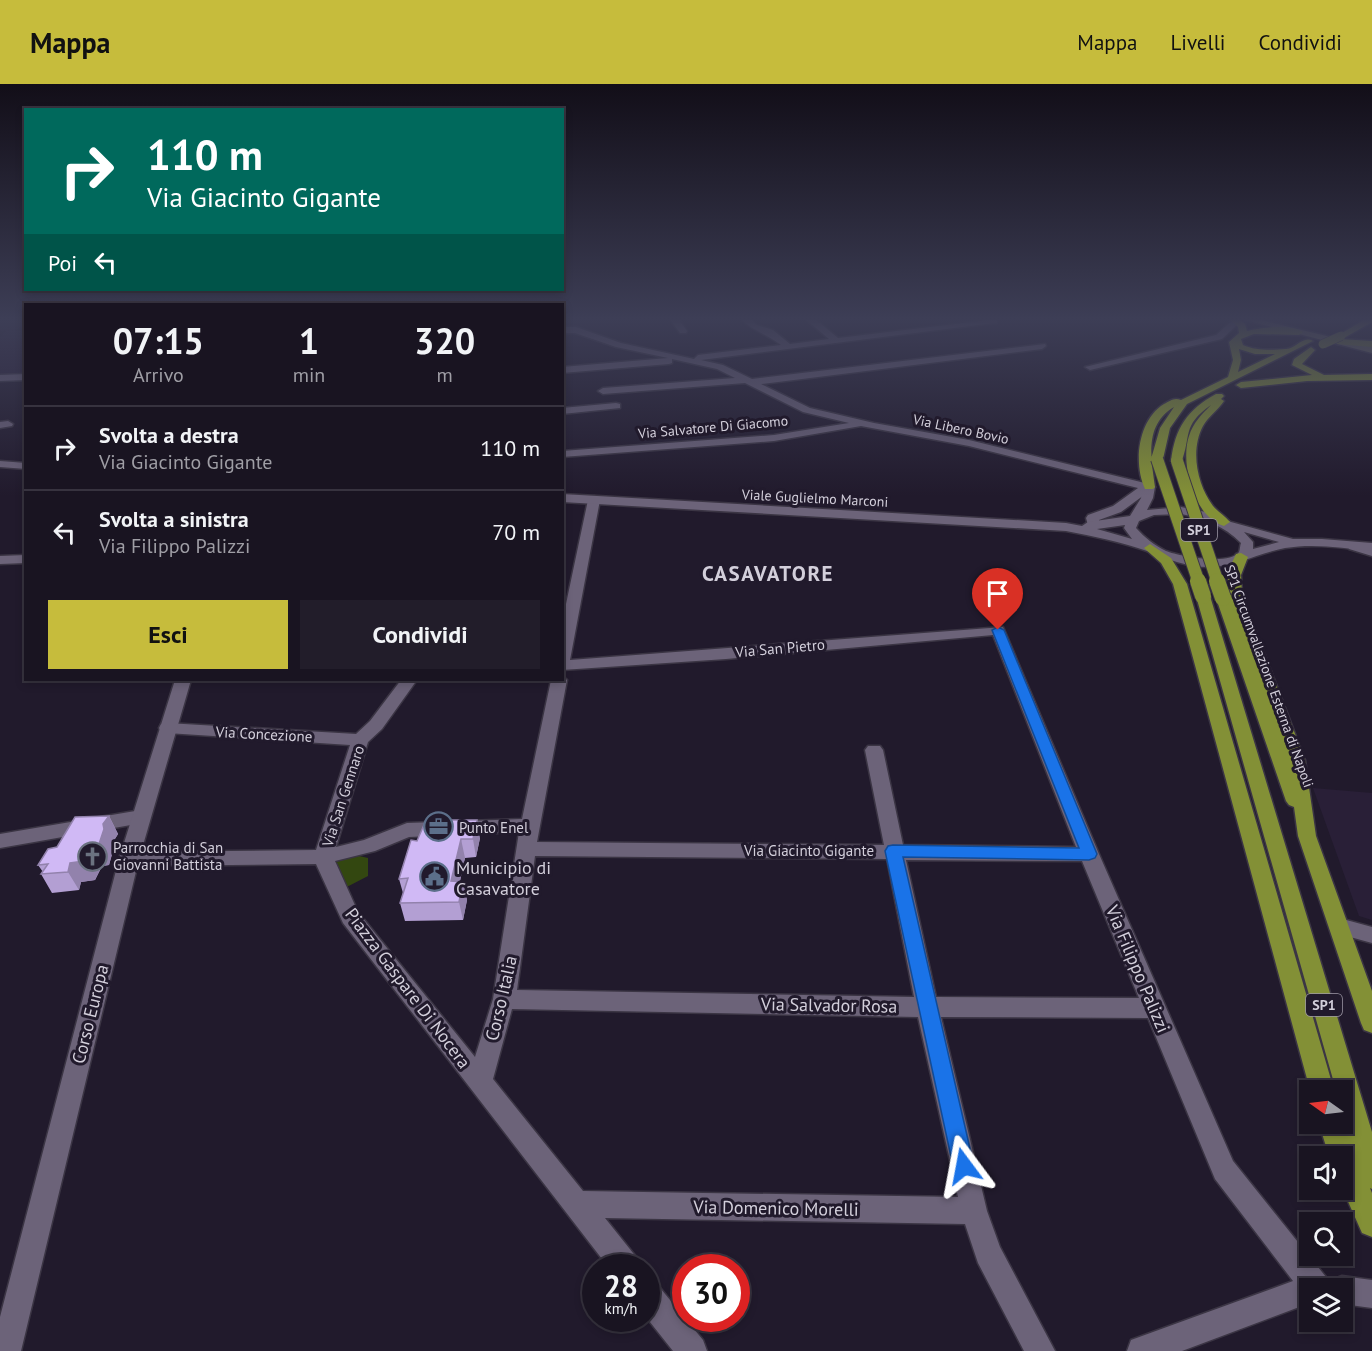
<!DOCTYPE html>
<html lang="it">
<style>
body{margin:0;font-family:"PT Sans",sans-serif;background:#221d2a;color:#f1f3f6;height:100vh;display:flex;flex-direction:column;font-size:22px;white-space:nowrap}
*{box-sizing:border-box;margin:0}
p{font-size:20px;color:#9f9ea5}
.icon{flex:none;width:33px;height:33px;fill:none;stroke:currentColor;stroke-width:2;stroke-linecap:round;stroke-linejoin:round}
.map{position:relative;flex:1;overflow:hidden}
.panel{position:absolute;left:24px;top:219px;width:540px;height:378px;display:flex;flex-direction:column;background:#191421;border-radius:0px;box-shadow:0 3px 9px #0003,0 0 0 2px #37333f}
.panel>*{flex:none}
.guide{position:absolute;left:24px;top:24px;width:540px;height:183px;border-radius:0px;box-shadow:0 3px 9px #0003,0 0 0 2px #37333f;background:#00695c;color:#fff;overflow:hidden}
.needle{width:39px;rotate:284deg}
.tools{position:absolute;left:1299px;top:996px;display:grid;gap:12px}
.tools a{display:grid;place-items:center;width:54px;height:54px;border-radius:0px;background:#191421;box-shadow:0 3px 9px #0003,0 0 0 2px #37333f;font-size:30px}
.speed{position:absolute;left:582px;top:1170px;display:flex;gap:12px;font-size:30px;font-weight:700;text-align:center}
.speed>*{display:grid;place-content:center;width:78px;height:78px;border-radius:50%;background:#191421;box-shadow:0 3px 9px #0003,0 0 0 2px #37333f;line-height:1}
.speed small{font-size:15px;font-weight:400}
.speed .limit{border:9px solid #d22;background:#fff;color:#111}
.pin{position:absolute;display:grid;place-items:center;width:51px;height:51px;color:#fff;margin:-62px -26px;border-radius:50% 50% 50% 0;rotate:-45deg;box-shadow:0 0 6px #0007}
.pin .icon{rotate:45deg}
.me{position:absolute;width:66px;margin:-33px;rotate:347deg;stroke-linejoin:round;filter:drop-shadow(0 0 4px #0008)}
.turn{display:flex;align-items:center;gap:21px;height:126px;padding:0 24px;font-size:27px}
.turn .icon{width:78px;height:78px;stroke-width:2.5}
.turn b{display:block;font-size:42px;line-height:51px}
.then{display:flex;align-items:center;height:57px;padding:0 24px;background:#0003;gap:12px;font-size:22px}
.eta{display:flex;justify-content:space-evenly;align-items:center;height:102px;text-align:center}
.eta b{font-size:36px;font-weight:800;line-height:42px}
.button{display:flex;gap:12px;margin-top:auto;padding:12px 24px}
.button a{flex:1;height:69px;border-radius:0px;background:#c6bc3c;color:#111;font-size:24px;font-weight:800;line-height:69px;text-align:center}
.button a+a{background:#221d2a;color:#f1f3f6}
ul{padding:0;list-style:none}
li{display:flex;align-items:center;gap:18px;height:84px;padding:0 24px;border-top:2px solid #37333f}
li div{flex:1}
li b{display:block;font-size:22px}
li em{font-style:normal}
header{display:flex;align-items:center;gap:36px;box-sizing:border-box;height:84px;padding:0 30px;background:#c6bc3c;color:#111}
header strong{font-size:28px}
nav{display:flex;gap:33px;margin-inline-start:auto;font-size:21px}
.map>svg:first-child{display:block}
</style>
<header>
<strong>Mappa</strong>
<nav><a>Mappa</a><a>Livelli</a><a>Condividi</a></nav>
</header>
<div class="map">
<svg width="1372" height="1267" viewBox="0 0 1372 1267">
<rect width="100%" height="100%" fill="#211a2c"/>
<!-- built -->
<path fill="#291f37" d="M0,234H25V242L15,246L25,247V290L0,292V253L6,247H0Z
M1313,704L1372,709V836L1359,832Z"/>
<!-- green -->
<path fill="#334710" d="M355,771L368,774V792L339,807L326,778Z"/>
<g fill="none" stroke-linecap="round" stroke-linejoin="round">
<defs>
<path id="minor" d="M669,234H678L687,247L686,249H680Z
M740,234H749L757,241L773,246L790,260L829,255L804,234H814L838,254L997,235V239H994L701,276L723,281L752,295L1045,260L1046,262L1042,265L761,300L810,324L874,339L969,356L1153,401L1155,403L1121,428L1099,436L1100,441L1094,445L1088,441L1086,434L1088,431L1113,422L1138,404L969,362L861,342L774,357L562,373V367L774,351L849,339L803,328L745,299L603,310L598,307L603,304L735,294L717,285L672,275V279L669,280L562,289V283L668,274L616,263L575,249H562V243H576L621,259L694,275L698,271L781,261C767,250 752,247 740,234Z
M1234,235L1241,237L1222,255L1090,286L1085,283L1216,251Z
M26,290V296L0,297V291Z
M616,319L620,320V324L562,330V324Z
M8,337L13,340L12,342L0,344V338Z
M594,412L600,416L570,576L1003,543L1099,770L1233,1077L1326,1193L1330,1201L1332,1196L1342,1192L1372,1196V1224L1342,1220V1204H1310V1219L1182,1267H1127L1131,1256L1293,1197L1215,1095L1148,934L941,933L987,1127L1000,1163L1055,1267H1024L978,1179L965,1140L605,1134L637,1174L641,1184H609L343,839L316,780L129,782L122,780L119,775L122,770L129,768L316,766L350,661L167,649L161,648L159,644L161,640L167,639L356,650L370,637L401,596H417L382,645L368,658L336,763L364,756L407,739L522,735L551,596H562V592L567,596L537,758L884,761L865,666L868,662H880L883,666L903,761L1076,763L993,551L726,575L562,586V539L588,416ZM519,748L493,915L475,973L358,828L335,777L375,767L409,753ZM535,772L887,775L914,913L517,906ZM906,776L1082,777L1139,914L936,913ZM512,925L918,933L958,1113L583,1107L493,995Z
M1354,458L1372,464V472L1349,465L1348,462L1349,459Z
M26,471V479L0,480V472Z
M141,726L148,728L150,733L148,738L0,764V750Z
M1339,834L1372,843V859L1332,848L1329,842L1332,836Z
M646,1195L656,1199L703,1256L707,1267H673L646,1233Z"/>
<path id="tertiary" d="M0,377L26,379V385L0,383Z
M1149,400L1155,403L1153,414L1147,426L1181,423L1211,429L1231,438L1293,455H1322L1372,459V467C1343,464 1314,459 1285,464C1259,469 1236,482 1209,483C1186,483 1167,475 1147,467C1121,458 1093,452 1066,447L562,418V410L1066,439L1082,442L1088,438L1130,432L1141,414L1143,403ZM1181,430C1204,434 1224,442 1241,459C1240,461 1240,466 1239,468C1230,482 1178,472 1166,467C1154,461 1145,454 1136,444L1139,437L1154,431ZM1125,441L1124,444L1132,455L1097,445ZM1244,448L1279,458L1253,465V458Z
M175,596H191L139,775L21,1267H0V1233L119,775Z"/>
<path id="secondary" d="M1237,234H1253L1372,263V269Z"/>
<path id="trunk" d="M1229,234H1238L1245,240L1247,247C1262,243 1290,240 1303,248L1299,251L1254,250L1241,255L1243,261C1256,267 1273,266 1286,265C1297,264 1303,251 1313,257L1187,320L1170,344L1163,375L1157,378L1151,375L1160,344L1174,323C1144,341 1151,374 1155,403L1153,405H1145C1133,379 1138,336 1164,320C1170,317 1174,313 1181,316L1228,293L1233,276L1229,258L1239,249L1238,243ZM1239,265L1255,270H1275L1238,288L1241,276Z
M1367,234H1372V238L1344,254L1337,252Z
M1340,255L1372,257V263L1337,260V256Z
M1311,263L1315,266L1302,280L1324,291L1372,290V296L1307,297L1241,304L1236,301L1241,298L1312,291L1292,281L1294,275Z
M1216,310H1222L1224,312L1221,315L1224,317C1218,326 1208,333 1203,342C1190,366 1197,401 1213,422C1218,428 1225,432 1230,438L1224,442C1193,433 1180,378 1189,352C1193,339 1202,330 1211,321C1181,342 1192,352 1181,379L1177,380L1171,377C1175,344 1187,326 1216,310Z
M1150,460L1171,474L1187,500L1334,1006H1310L1173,500L1161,479L1144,464Z
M1241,469L1248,473L1241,491L1242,511L1305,676L1316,752L1372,907V949L1364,946L1361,939L1298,752L1294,723L1289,721L1286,717L1216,514L1223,510L1228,511V487L1236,470Z
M1203,508L1210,512L1372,1048V1105L1370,1104L1372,1109V1153L1362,1149L1342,1104V1072H1329L1319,1040H1342V1035L1346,1043L1342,1032V1006H1336L1196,512Z"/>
</defs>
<!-- minor casing -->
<use href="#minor" stroke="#3b3544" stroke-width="3"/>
<!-- tertiary casing -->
<use href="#tertiary" stroke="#3b3544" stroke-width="3"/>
<!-- secondary casing -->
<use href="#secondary" stroke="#3b3544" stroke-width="3"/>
<!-- trunk casing -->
<use href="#trunk" stroke="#3b3544" stroke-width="3"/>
<!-- minor -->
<use href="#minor" fill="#6c6379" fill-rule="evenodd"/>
<!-- tertiary -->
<use href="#tertiary" fill="#6c6379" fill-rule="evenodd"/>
<!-- secondary -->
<use href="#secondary" fill="#757460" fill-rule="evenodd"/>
<!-- trunk -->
<use href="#trunk" fill="#839036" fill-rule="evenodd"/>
<defs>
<path id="trunk-bridge-far2" d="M1323,260L1341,252"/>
<path id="trunk-bridge-far1" d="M1157,375L1199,499
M1177,377L1218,499"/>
<path id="trunk-bridge" d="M1198,497L1203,512
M1217,497L1223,514"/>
</defs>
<!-- trunk-bridge-far2 casing -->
<use href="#trunk-bridge-far2" stroke="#3b3544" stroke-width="10" stroke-linecap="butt"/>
<!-- trunk-bridge-far1 casing -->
<use href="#trunk-bridge-far1" stroke="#3b3544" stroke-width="14" stroke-linecap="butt"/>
<!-- trunk-bridge casing -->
<use href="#trunk-bridge" stroke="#3b3544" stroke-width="18" stroke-linecap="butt"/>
<!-- trunk-bridge-far2 -->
<use href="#trunk-bridge-far2" stroke="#839036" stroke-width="9"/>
<!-- trunk-bridge-far1 -->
<use href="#trunk-bridge-far1" stroke="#839036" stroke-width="12"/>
<!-- trunk-bridge -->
<use href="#trunk-bridge" stroke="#839036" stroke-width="16"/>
</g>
<!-- wall -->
<path fill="#b39fd3" d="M109,732L118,750L113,758L114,763L109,781L102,782L95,796L81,798L79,806L52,809L41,790L43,788L38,781Z
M480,754L476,773L465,774L460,797L463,798L467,816L463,836L405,837L400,819L403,809L399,795L417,757Z"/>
<!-- shaded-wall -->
<path fill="#9282ac" d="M109,732L118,750L113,758L114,763L109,781L102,782L95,796L81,798L79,806L68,788L70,779L91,764L103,740Z
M477,736L480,754L476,773L473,755Z
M461,755L465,774L456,815L451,797Z
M463,798L467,816L463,836L459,818Z"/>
<!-- building -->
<path fill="#d0b9f5" stroke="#9282ac" stroke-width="1.5" d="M109,732L103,740L104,745L98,763L91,764L84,777L70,779L68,788L41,790L48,780L38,781L48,765L57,763L75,733Z
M426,736H477L473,755H461L451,797L463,798L459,818L400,819L408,794L399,795L411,756L417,757Z"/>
<!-- sky -->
<linearGradient id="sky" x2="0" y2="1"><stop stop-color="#120e18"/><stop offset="0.57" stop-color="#3d3e56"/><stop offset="1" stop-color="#3d3e56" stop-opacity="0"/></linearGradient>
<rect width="1372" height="412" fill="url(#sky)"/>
<!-- route -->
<path fill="#1a73e8" stroke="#114b97" stroke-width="1.5" d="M998,543L1004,546L1097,770L1095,774L1089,776L903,773L974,1082L971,1089L964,1093L956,1089L953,1082L885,767L888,762L893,761L1079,764L992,546Z"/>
<!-- icons -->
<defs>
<symbol id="office-ring" viewBox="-11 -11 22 22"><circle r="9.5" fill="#211a2c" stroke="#5c6f8a" stroke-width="1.5"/><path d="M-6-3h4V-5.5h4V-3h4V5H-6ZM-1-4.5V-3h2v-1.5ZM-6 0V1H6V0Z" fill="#5c6f8a"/></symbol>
<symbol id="church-ring" viewBox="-11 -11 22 22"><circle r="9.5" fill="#211a2c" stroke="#6b7280" stroke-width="1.5"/><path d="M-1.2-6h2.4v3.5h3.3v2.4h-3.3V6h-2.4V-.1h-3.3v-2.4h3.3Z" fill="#6b7280"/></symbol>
<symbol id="civic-ring" viewBox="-11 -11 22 22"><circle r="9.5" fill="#211a2c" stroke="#5c6f8a" stroke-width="1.5"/><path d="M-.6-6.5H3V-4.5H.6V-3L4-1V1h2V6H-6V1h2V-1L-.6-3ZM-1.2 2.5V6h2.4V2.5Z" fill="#5c6f8a"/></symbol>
</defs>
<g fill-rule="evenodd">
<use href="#office-ring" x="422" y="726" width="33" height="33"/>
<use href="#church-ring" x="76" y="756" width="33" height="33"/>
<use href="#civic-ring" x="418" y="776" width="33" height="33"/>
</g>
<g text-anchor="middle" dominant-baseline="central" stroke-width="6" stroke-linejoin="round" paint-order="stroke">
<!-- far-street labels -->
<g font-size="14" fill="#d3cfdb" stroke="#211a2c">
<text transform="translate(713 343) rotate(-5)">Via Salvatore Di Giacomo</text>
<text transform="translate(961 345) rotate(12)">Via Libero Bovio</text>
<text transform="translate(815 414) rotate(3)">Viale Guglielmo Marconi</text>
<text transform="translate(1269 592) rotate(70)">SP1 Circumvallazione Esterna di Napoli</text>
</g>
<!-- shield labels -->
<g fill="#211a2c" stroke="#9e99a6" stroke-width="1.5">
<rect x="1181" y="435" width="36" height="22" rx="4.5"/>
<rect x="1306" y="910" width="36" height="22" rx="4.5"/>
</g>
<g font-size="14" font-weight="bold" fill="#d3cfdb">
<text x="1199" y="446">SP1</text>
<text x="1324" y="921">SP1</text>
</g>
<!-- street labels -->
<g font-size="15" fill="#d3cfdb" stroke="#211a2c">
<text transform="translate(780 564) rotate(-5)">Via San Pietro</text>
<text transform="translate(264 650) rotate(3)">Via Concezione</text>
<text transform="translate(343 712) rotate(-72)">Via San Gennaro</text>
<text x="809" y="766">Via Giacinto Gigante</text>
</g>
<!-- poi labels -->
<g font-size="15" fill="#d3cfdb" stroke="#211a2c" text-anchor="start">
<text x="459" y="743">Punto Enel</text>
<text x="113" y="763">Parrocchia di San<tspan x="113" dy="17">Giovanni Battista</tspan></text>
</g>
<!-- near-poi labels -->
<g font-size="18" fill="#d3cfdb" stroke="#211a2c" text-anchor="start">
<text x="456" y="783">Municipio di<tspan x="456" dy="21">Casavatore</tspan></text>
</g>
<!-- near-street labels -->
<g font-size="18" fill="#d3cfdb" stroke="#211a2c">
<text transform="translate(1138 885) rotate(67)">Via Filippo Palizzi</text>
<text transform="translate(408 904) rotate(53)">Piazza Gaspare Di Nocera</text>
<text transform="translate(501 914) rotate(-77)">Corso Italia</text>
<text transform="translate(829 921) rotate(1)">Via Salvador Rosa</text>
<text transform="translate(90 930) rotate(-76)">Corso Europa</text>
<text transform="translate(776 1124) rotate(1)">Via Domenico Morelli</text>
</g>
<!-- district labels -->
<g font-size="21" font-weight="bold" letter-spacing="1.5" fill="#d3cfdb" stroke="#211a2c">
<text x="768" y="489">CASAVATORE</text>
</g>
</g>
</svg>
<div class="tools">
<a><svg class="needle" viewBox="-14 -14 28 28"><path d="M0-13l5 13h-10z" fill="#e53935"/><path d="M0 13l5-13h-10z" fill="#9f9ea5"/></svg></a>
<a><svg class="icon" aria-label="sound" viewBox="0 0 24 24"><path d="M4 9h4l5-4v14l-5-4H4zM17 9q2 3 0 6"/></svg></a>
<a><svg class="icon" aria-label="search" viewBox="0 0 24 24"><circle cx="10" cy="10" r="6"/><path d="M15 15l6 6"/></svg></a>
<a><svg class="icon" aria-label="layers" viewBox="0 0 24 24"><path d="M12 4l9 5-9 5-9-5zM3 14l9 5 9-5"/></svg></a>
</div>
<div class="speed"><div>28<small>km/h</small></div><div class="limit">30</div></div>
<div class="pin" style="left:998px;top:546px;background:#d93025"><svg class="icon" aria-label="arrive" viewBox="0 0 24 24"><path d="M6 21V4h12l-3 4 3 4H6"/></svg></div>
<svg class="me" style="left:964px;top:1082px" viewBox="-20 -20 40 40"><path d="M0-17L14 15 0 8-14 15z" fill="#1a73e8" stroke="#fff" stroke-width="4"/></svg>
<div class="guide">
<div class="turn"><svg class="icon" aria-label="right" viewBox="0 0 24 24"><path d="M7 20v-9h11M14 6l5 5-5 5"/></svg><div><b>110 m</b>Via Giacinto Gigante</div></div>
<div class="then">Poi<svg class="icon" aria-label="left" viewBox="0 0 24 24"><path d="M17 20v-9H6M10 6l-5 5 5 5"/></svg></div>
</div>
<section class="panel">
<div class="eta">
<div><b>07:15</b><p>Arrivo</p></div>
<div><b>1</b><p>min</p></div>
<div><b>320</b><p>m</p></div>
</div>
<ul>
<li><svg class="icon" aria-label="right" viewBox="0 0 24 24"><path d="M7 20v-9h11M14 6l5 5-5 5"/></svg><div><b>Svolta a destra</b><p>Via Giacinto Gigante</p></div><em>110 m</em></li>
<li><svg class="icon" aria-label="left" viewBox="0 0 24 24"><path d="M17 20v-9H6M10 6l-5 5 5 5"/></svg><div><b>Svolta a sinistra</b><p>Via Filippo Palizzi</p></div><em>70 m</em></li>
</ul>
<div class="button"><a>Esci</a><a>Condividi</a></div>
</section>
</div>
